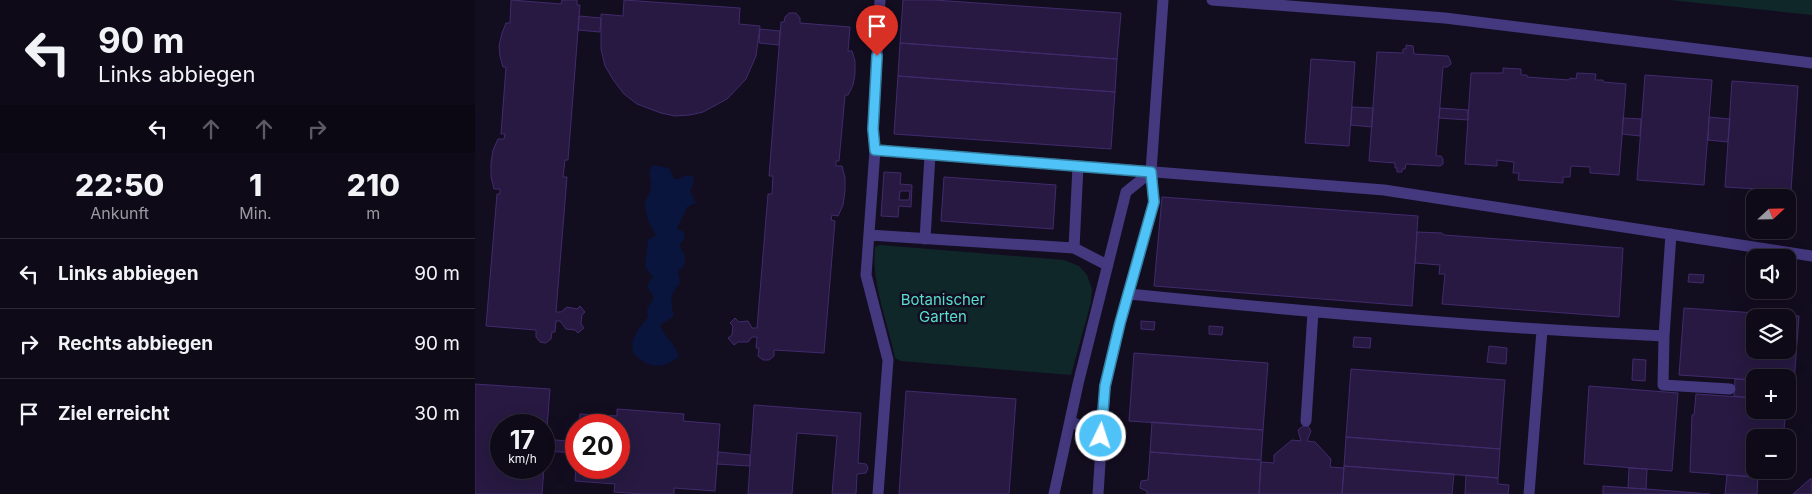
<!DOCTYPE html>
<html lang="de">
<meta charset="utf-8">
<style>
body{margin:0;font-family:Inter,sans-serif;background:#1c1825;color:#f1f3f6;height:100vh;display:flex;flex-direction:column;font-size:19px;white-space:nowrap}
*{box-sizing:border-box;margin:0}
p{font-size:16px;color:#9b9aa2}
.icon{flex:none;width:28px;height:28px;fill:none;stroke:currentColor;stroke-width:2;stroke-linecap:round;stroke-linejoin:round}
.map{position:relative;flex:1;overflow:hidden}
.drawer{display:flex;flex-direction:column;background:#0e0a18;width:475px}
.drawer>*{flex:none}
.top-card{background:#0e0a18;color:#f1f3f6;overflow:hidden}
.needle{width:32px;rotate:68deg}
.tools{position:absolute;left:1271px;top:189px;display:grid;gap:10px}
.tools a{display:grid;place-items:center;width:50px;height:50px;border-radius:10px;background:#0e0a18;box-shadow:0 5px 20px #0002,0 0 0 1px #2e2b37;font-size:25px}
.speed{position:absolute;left:15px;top:414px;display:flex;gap:10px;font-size:25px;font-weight:700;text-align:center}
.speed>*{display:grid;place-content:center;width:65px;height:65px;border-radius:50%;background:#0e0a18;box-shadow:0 5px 20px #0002,0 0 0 1px #2e2b37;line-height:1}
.speed small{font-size:12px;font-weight:400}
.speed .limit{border:8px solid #d22;background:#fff;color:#111}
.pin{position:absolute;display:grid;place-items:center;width:42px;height:42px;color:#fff;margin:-51px -21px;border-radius:50% 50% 50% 0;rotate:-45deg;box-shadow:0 0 5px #0007}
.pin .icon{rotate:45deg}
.me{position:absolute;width:55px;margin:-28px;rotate:4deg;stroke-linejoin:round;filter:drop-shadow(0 0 4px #0008)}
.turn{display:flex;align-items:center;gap:18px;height:105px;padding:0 15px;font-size:22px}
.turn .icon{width:65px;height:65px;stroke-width:2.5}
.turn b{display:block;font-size:35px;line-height:42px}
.lanes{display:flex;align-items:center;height:48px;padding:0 15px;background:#0003;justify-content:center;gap:25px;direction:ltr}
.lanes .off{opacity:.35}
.eta{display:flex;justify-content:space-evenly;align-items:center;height:85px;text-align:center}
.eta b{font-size:30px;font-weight:800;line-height:35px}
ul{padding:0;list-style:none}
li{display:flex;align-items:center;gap:15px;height:70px;padding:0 15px;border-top:1px solid #2e2b37}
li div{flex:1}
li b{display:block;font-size:19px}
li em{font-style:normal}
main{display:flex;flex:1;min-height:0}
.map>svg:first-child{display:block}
</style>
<main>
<section class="drawer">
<div class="top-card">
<div class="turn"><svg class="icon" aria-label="left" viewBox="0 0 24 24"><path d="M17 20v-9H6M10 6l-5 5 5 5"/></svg><div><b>90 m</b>Links abbiegen</div></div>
<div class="lanes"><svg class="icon" aria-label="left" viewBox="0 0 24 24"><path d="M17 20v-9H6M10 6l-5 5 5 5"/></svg><svg class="icon off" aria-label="ahead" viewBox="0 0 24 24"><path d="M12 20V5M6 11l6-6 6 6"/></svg><svg class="icon off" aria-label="ahead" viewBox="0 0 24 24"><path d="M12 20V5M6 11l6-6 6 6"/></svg><svg class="icon off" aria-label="right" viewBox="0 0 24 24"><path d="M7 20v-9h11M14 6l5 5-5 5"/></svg></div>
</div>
<div class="eta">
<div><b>22:50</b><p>Ankunft</p></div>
<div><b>1</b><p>Min.</p></div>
<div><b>210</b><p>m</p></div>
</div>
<ul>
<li><svg class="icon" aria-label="left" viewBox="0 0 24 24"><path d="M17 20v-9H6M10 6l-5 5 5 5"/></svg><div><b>Links abbiegen</b></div><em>90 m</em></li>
<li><svg class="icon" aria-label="right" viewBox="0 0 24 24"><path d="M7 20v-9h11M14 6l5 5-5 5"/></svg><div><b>Rechts abbiegen</b></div><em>90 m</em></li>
<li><svg class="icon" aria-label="arrive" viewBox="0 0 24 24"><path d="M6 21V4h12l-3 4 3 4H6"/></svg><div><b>Ziel erreicht</b></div><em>30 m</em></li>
</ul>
</section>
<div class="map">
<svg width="1337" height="494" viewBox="0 0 1337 494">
<rect width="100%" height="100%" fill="#130d20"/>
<!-- green -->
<path fill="#10272a" d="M1195,0H1337V15Z
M405,245L589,260L604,266L612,275L617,289L616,302L596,375L426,361L420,358C413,322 396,283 400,247Z"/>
<!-- water -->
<path fill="#09153d" d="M178,165L194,168L199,179H204L211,175L218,176L219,182L215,191L221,203L212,207L202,229L209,232V240L204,245L210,256L209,265L203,272L205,283C195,294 195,301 199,316L185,325C188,336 200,342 204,357C186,370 173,368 158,353L157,343L162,331L173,317L172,308L179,298L172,286L178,277L170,267L173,240L181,235C175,225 168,211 171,200C173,196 176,192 176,188C177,178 171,175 178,165Z"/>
<!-- building -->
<path fill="#271941" stroke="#412b6d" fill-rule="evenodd" d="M36,0L86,4L87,0H102V5H105L93,160H90L88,177H92L81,312H86L92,307L102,309L105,306L110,312L107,315L106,324L109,328L103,333L100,330L91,329L85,321H81L80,332H77L76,339L71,343L65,342L61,337V330L11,326L22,194H25V189H19L16,177V163L18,150L23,139H29L30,134H26L31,67H28L25,56L24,46L27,33L31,23H35Z
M149,0L265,8L264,24L285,26L281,56L271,79L252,99L228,112L215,115L200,116L186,113L162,104L149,94L139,81L130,66L126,49V14L148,16Z
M428,0H459L646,13L642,59L425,43Z
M314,13H321L325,18V23L375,27L373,51H377L380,61V74L378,85L373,95H370L364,161H361V166H367L370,178V191L368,205L363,216L357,215L356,220L360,221L349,353L299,350V356L294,360H288L283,356L284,348H281L282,337H277L273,342H263L259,345L253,338L257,335L258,326L255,323L260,318L264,322L273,321L277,328H282L293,194H297L298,176H294L306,22H309L310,17Z
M104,16L126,18L125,32L103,30Z
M285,29L305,31L304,45L284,43Z
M425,43L642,59L640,92L423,76Z
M931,45L938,46L939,54L973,56L975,60L976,64L972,67H968L961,156H966L968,159V164L965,166L931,164L930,169H927V172H922V168H920V163L894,161L902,52L928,53V49H931Z
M836,59L880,62L874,146L830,143Z
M1028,68L1046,69V75H1052V77L1094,80L1095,78L1101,79L1102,73L1121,74L1120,80H1128V82L1151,84L1144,175L1115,173V167L1096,166L1095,177H1088V183L1043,180L1044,173H1038L1039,162L1022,160V166L990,164L996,73H1028Z
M1170,75L1237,80L1229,185L1162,180Z
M423,76L640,92L636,149L419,134Z
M1257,81L1323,86L1316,191L1250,187Z
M877,107L898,108L897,127L876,125Z
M965,108L993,110V120L964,118Z
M1234,117L1255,119L1253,142L1233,140Z
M1148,118L1166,119L1165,136L1147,134Z
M409,172L426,173L425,184L437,185L436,207L424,206L423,217L406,216ZM425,191H435L434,200H424Z
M469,177L581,185L578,229L466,221Z
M687,197L943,216L937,306L679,286Z
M942,232L967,233L969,235L1148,248L1144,317L967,304L970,274H964L965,265L940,263Z
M1214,274L1229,275L1228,283L1213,282Z
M1209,308L1324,316L1319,383L1312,382V378H1280V380L1204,375ZM1280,318H1312V350H1280Z
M666,321L680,322L679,330L666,329Z
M734,326L748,327L747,335L734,334Z
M879,337L896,338L895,348L878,347Z
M1014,346L1032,348L1031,364L1012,362Z
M659,353L793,363L788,430L654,421Z
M1158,359L1171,360L1170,381L1157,380Z
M876,369L1030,380L1025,449L871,437Z
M1260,379L1275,380L1274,398L1259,396Z
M0,384L75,389L67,494H0ZM26,425H69V468H26Z
M1114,386L1203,393L1197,471L1109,464Z
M431,391L541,399L534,494H424Z
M1221,394L1280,398V410H1311L1308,438H1280V470H1306L1305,479L1215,472L1217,415H1219Z
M279,405L386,413L383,463L391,464L393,468L391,473L382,474L381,494H357L362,436L322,433L317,494H273Z
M142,409L209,414L208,421L245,424L240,491L199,488V494H167L139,492L140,484L100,481L101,467L144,468V425H104L105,414L142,416Z
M677,422L788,430L786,460L675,452Z
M828,426H833L836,431L832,441L840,442L856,459L855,467L869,468L867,494H784L786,462L799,463V455L817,440L826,441L823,430Z
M871,437L1025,449L1023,478L869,466Z
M71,439L101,442V453L70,451Z
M243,452L275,455V466L242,464Z
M675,452L786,460L784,494H672V491L665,488L666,481L673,480Z
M869,466L979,474L977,494H867Z
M1154,468L1172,469L1171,489L1153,488Z
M991,475L1023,478V484L1034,485L1033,494H990Z
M1252,475L1283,477L1282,494H1250Z
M1335,479H1337V494H1318Z
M1128,486L1171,489L1235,494H1128Z"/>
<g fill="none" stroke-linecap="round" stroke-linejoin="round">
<!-- service -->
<path stroke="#44387f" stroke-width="11" d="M737,0L970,18L1337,63
M400,150L909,190L1337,256
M394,235L599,248L632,265
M450,239L455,155
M599,248L603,166
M654,294C832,312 1010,328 1189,336L1196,234
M1189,336L1188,385L1255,389
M595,421L626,436
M831,421L838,312
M403,494L413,360L391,275L400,150L398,129L405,0
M579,494L603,384L651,192L676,172
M623,494L630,386L645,323L679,202L676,172L688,0
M1054,494L1067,330"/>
</g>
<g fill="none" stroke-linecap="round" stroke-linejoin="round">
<defs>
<path id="route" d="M402,56L398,129L400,150L676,172L679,202L645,323L630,386L626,436"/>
</defs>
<!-- route casing -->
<use href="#route" stroke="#337fa1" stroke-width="12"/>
<!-- route -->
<use href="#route" stroke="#4fc3f7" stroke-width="9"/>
</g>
<g text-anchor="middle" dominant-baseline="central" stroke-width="5" stroke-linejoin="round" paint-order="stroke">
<!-- park labels -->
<g font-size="15" fill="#59decf" stroke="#130d20">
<text x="468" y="299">Botanischer<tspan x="468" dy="17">Garten</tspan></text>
</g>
</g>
</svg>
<div class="tools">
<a><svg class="needle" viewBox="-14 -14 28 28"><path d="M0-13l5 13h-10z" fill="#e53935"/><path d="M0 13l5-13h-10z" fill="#9b9aa2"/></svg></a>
<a><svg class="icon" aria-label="sound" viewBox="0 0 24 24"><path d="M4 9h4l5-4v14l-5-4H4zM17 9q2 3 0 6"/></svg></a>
<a><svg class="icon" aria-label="layers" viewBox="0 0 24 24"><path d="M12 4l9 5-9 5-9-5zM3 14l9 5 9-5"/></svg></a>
<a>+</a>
<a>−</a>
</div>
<div class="speed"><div>17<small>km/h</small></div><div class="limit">20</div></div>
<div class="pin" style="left:402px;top:56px;background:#d93025"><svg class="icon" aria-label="arrive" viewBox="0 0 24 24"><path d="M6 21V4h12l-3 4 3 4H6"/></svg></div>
<svg class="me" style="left:626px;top:436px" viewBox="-20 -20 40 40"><circle r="17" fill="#4fc3f7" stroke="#fff" stroke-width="3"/><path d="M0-11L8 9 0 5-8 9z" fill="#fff"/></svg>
</div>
</main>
